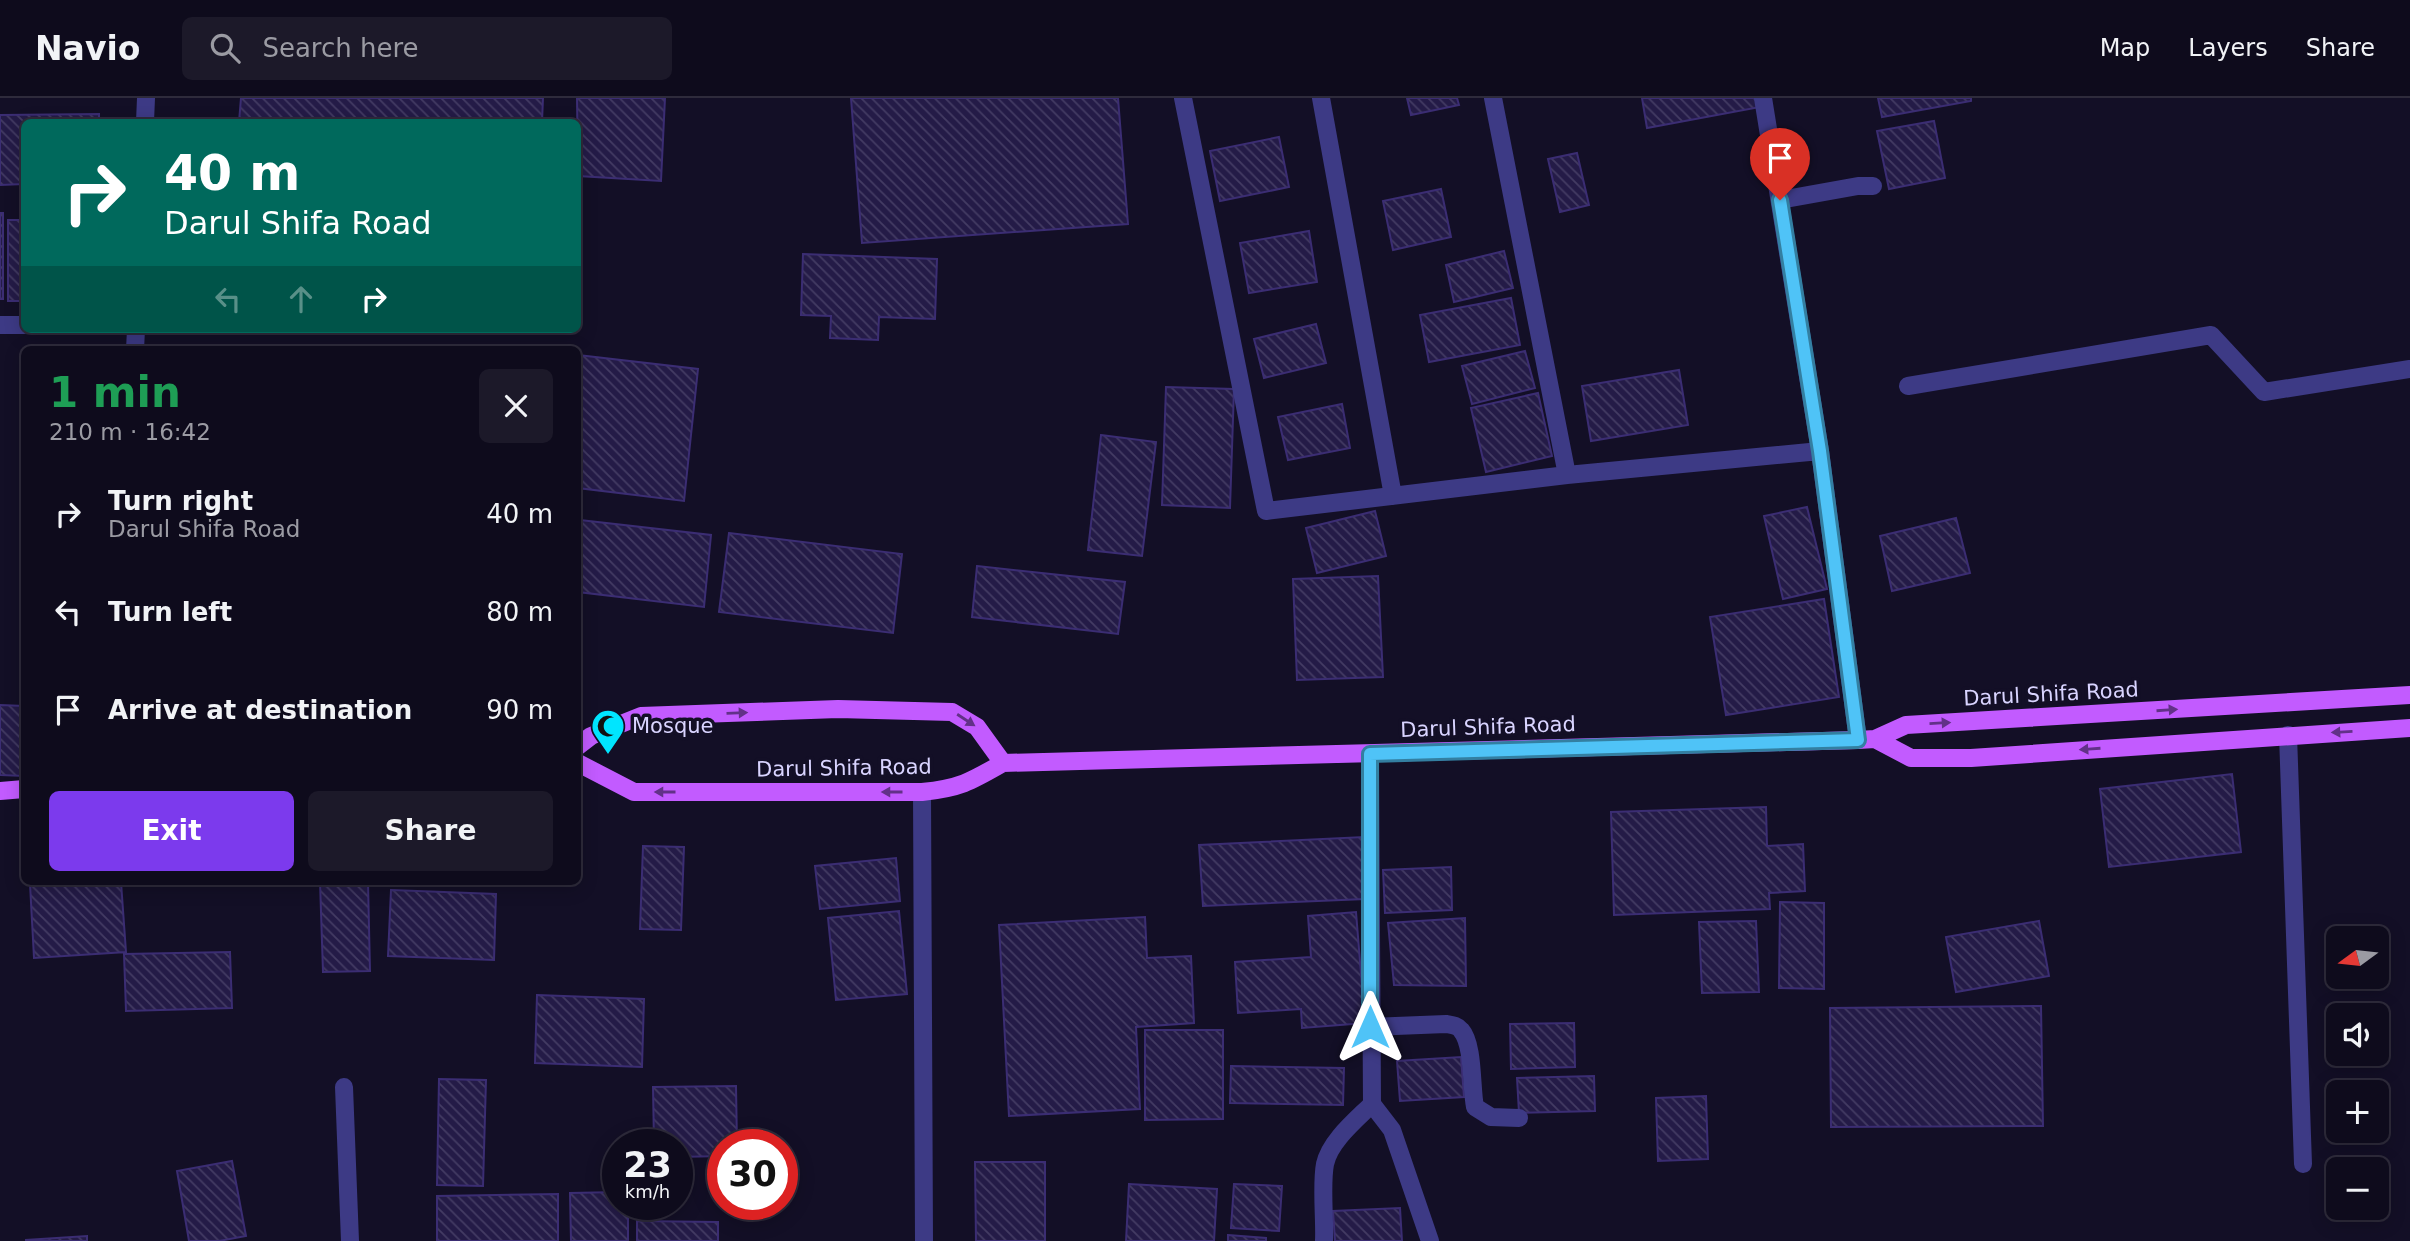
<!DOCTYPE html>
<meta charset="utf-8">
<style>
body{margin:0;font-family:"DejaVu Sans",sans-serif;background:#1c1929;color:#f1f3f6;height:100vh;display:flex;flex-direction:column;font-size:26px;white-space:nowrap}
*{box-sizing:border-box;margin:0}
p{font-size:23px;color:#9b9ba3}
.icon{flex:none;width:38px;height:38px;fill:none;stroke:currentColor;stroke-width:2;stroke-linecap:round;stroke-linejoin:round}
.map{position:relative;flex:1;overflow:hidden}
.panel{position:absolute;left:21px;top:248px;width:560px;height:539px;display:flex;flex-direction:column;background:#0e0b1c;border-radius:10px;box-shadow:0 4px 18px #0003,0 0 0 2px #2e2b3b}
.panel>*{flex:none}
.top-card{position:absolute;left:21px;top:21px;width:560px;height:214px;border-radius:10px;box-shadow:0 4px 18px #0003,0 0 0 2px #2e2b3b;background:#00695c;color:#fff;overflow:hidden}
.needle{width:46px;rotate:255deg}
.buttons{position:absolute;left:2326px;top:828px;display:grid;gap:14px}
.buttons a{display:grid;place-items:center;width:63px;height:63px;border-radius:10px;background:#0e0b1c;box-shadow:0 4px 18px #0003,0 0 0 2px #2e2b3b;font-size:35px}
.speed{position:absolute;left:602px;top:1031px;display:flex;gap:14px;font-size:35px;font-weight:700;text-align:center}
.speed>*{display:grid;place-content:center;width:91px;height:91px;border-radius:50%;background:#0e0b1c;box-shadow:0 4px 18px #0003,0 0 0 2px #2e2b3b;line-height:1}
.speed small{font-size:18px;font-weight:400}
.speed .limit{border:10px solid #d22;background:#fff;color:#111}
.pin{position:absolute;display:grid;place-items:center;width:60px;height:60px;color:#fff;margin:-72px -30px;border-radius:50% 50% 50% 0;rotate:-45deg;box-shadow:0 0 7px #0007}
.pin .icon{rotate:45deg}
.me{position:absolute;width:77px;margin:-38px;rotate:0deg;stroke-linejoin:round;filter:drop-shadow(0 0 5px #0008)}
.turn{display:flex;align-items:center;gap:24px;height:147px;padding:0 28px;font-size:32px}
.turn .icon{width:91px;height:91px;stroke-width:2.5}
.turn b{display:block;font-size:49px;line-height:60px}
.lanes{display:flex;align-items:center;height:66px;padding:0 28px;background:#0003;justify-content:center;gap:35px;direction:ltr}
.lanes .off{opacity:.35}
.round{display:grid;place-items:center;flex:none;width:74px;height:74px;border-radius:10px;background:#1c1929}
.headline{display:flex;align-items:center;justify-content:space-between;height:119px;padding:0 28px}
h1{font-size:42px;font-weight:700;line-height:52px;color:#1e9e55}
.primary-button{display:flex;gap:14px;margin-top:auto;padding:14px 28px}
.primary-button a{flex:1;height:80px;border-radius:10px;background:#7c3aed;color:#fff;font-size:28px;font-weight:700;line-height:80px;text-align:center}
.primary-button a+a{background:#1c1929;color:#f1f3f6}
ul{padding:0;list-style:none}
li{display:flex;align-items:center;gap:21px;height:98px;padding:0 28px}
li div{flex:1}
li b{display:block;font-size:26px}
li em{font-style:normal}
header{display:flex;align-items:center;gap:42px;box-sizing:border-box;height:98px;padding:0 35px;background:#0e0b1c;border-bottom:2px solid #2e2b3b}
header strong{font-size:33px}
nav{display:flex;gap:38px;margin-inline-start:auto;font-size:24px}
.search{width:490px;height:63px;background:#1c1929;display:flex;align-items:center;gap:18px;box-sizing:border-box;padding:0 24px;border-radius:10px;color:#9b9ba3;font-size:26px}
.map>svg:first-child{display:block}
</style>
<header>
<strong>Navio</strong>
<div class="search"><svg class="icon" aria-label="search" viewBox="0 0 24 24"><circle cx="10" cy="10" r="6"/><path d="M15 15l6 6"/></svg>Search here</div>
<nav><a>Map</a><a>Layers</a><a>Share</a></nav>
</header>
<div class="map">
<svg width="2410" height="1143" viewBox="0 0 2410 1143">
<defs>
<pattern id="building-back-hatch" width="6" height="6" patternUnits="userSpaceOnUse" patternTransform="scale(1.75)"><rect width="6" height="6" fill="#241b47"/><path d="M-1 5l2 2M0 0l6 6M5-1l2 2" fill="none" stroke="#433b63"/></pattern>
</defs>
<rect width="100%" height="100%" fill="#130f26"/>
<!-- building -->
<path fill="url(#building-back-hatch)" stroke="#3b2d73" stroke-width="2" d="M241,0H543L542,24H239Z
M577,0H665L661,83L578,78Z
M851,0H1118L1128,126L862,145Z
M1407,0H1457L1459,7L1411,17Z
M1642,0H1758L1760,9L1647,30Z
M1878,0H1971V3L1882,19Z
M99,16V24H24V86L0,87V17Z
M1934,23L1945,80L1889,91L1877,33Z
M1279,39L1289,89L1220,103L1210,53Z
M1577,55L1589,107L1560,114L1548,61Z
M1441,91L1451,139L1393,152L1383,103Z
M0,115H3V201H0Z
M8,122H24V203H8Z
M1309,133L1317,184L1249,195L1240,145Z
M1504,153L1513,190L1454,204L1446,167Z
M803,156L937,161L935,221L879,219L878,242L830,240L831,218L801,217Z
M1511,200L1520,247L1429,264L1420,217Z
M1316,226L1326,265L1264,280L1254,241Z
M1525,253L1535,290L1472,306L1462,268Z
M578,257L698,271L684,403L578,390Z
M1679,272L1688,327L1591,343L1582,288Z
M1166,289L1234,291L1230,410L1162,407Z
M1538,295L1552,358L1486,374L1471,310Z
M1342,306L1350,350L1288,362L1278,319Z
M1101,337L1156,344L1142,458L1088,452Z
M1807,409L1827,491L1783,501L1764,418Z
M1375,413L1386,458L1317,475L1306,430Z
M1956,420L1970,475L1892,493L1880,438Z
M580,422L711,437L704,509L578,494Z
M729,435L902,456L893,535L719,514Z
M977,468L1125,484L1118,536L972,519Z
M1378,478L1383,579L1297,582L1293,481Z
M1824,501L1839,599L1726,617L1710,519Z
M0,607L24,608V678L0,677Z
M2232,676L2241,754L2109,769L2100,691Z
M1766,709L1767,748L1803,746L1805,793L1769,795L1770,811L1614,817L1611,714Z
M1364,739L1365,801L1203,808L1199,747Z
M643,748L684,749L681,832L640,831Z
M896,760L900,803L820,811L815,768Z
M1451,769L1452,812L1385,815L1383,772Z
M61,784H121L126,854L34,860L30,786Z
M320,784H368L370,873L323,874Z
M391,792L496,796L494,862L388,858Z
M1780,804L1824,805V891L1779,890Z
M899,813L907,896L836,902L828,820Z
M1356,814L1365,925L1302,930L1301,911L1238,915L1235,864L1311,859L1308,818Z
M1145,819L1147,860L1191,858L1194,925L1136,929L1140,1011L1009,1018L999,827Z
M1465,820L1466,888L1394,887L1388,825Z
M1756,823L1759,894L1702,895L1699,824Z
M2039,823L2049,878L1956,894L1946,839Z
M230,854L232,910L126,913L124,856Z
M537,897L644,901L642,969L535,965Z
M2041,908L2043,1028L1831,1029L1830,910Z
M1574,925L1575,969L1511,971L1510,926Z
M1145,932H1223V1021L1145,1022Z
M1461,959L1464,999L1400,1003L1397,963Z
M1231,968L1344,970L1343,1007L1230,1005Z
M1594,978L1595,1013L1519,1015L1517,980Z
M439,981L486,982L483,1088L437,1087Z
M736,988L737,1046H723V1058L677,1059V1046H654L653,989Z
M1706,998L1708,1061L1658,1063L1656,1000Z
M232,1063L246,1138L219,1143H189L177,1073Z
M975,1064H1045V1143H976Z
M1129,1086L1217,1091L1214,1143H1126Z
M1234,1086L1282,1088L1279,1133L1231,1130Z
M618,1094V1106H628V1143H571L570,1095Z
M558,1096V1143H437V1098Z
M1400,1110L1402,1143H1335L1333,1113Z
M637,1123L718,1124V1143H637Z
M1228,1137L1266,1140V1143H1228Z
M87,1138V1143H26V1142Z"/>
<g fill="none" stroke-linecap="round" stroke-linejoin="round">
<!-- service -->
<path stroke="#3d3a85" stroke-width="18" d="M344,989L350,1143"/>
<!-- minor -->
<path stroke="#3d3a85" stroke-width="18" d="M1183,0L1266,413L1567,377L1820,353
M1321,0L1393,398
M1493,0L1567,377
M1763,0L1820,353L1858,642
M1780,102L1858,88H1873
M0,227H24
M1908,288L2211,237L2264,294L2410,271
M2288,637L2303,1066
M1370,656L1372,1006L1392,1032L1430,1143
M1370,929L1446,926C1452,927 1457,927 1461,932C1474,947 1471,989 1475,1009L1491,1019L1519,1020
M1324,1143C1325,1121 1321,1087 1325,1066C1330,1043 1356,1022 1372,1006"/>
<!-- tertiary -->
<path stroke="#3d3a85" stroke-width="18" d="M145,24L146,0
M135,252L136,231
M922,694L924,1143"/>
<!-- primary -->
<path stroke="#c25bff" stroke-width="18" d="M1875,641L1911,660H1971L2410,630
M578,648L591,638L641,618L838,611L952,614L977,629L1003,665
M578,665L634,694H922C960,690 970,684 1003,665L1858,642L1875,641L1906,627L2410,597
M0,693L24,691"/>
</g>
<!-- one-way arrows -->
<defs><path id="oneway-solid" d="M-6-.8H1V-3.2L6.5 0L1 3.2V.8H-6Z" transform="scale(1.75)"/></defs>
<g fill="#623188">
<use href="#oneway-solid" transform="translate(2167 612) rotate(-4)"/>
<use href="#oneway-solid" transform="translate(737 615) rotate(-2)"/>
<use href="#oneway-solid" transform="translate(966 622) rotate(33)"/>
<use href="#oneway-solid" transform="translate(1940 625) rotate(-3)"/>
<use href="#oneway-solid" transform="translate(2342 634) rotate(177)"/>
<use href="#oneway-solid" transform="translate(2090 651) rotate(176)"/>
<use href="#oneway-solid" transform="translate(665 694) rotate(-180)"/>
<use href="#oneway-solid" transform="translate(892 694) rotate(180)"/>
</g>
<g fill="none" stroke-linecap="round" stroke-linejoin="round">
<defs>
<path id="route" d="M1370,929V656L1858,642L1820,353L1780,102"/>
</defs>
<!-- route casing -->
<use href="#route" stroke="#337fa1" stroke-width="18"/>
<!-- route -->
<use href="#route" stroke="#4fc3f7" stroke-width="12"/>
</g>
<!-- icons -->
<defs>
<symbol id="mosque-pin" viewBox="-11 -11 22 30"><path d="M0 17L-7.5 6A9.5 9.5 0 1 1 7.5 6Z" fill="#00e5ff" stroke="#130f26"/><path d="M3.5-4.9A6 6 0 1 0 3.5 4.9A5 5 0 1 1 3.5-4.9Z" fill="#111"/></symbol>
</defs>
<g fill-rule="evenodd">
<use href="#mosque-pin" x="589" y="609" width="38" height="52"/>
</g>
<g text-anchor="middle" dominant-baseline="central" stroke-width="7" stroke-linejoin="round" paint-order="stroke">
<!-- street labels -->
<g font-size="21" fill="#d9d4ff" stroke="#130f26">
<text transform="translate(2051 596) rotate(-3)">Darul Shifa Road</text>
<text transform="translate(1488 629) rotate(-2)">Darul Shifa Road</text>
<text transform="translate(844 670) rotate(-1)">Darul Shifa Road</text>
</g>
<!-- poi labels -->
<g font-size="21" fill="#d9d4ff" stroke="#130f26" text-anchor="start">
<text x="632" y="628">Mosque</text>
</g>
</g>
</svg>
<div class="buttons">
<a><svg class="needle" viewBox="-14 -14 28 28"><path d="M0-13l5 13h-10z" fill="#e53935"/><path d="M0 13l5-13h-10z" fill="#9b9ba3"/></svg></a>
<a><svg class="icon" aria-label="sound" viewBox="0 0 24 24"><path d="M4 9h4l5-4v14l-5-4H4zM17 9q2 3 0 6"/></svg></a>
<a>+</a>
<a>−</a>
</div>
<div class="speed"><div>23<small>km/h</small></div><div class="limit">30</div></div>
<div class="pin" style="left:1780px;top:102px;background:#d93025"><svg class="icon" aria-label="arrive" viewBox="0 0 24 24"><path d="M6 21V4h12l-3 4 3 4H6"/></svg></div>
<svg class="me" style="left:1370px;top:929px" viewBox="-20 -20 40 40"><path d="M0-17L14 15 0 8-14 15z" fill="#4fc3f7" stroke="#fff" stroke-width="4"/></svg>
<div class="top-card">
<div class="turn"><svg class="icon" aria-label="right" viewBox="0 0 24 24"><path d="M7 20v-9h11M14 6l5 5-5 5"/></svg><div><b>40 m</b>Darul Shifa Road</div></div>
<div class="lanes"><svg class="icon off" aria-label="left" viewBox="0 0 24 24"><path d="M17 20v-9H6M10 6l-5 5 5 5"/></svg><svg class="icon off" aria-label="ahead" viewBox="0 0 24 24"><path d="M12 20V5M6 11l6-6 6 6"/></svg><svg class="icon" aria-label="right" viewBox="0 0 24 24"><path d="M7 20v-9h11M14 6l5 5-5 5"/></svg></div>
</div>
<section class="panel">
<div class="headline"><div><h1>1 min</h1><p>210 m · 16:42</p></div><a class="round"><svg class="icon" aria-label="close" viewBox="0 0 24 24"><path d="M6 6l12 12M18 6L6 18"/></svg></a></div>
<ul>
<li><svg class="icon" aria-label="right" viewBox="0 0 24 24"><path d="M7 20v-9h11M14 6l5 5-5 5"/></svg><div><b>Turn right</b><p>Darul Shifa Road</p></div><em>40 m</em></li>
<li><svg class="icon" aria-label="left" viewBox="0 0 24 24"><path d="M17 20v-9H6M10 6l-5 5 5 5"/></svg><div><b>Turn left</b></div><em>80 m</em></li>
<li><svg class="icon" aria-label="arrive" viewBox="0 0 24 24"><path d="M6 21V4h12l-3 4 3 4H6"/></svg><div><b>Arrive at destination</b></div><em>90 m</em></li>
</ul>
<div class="primary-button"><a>Exit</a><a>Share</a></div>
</section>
</div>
